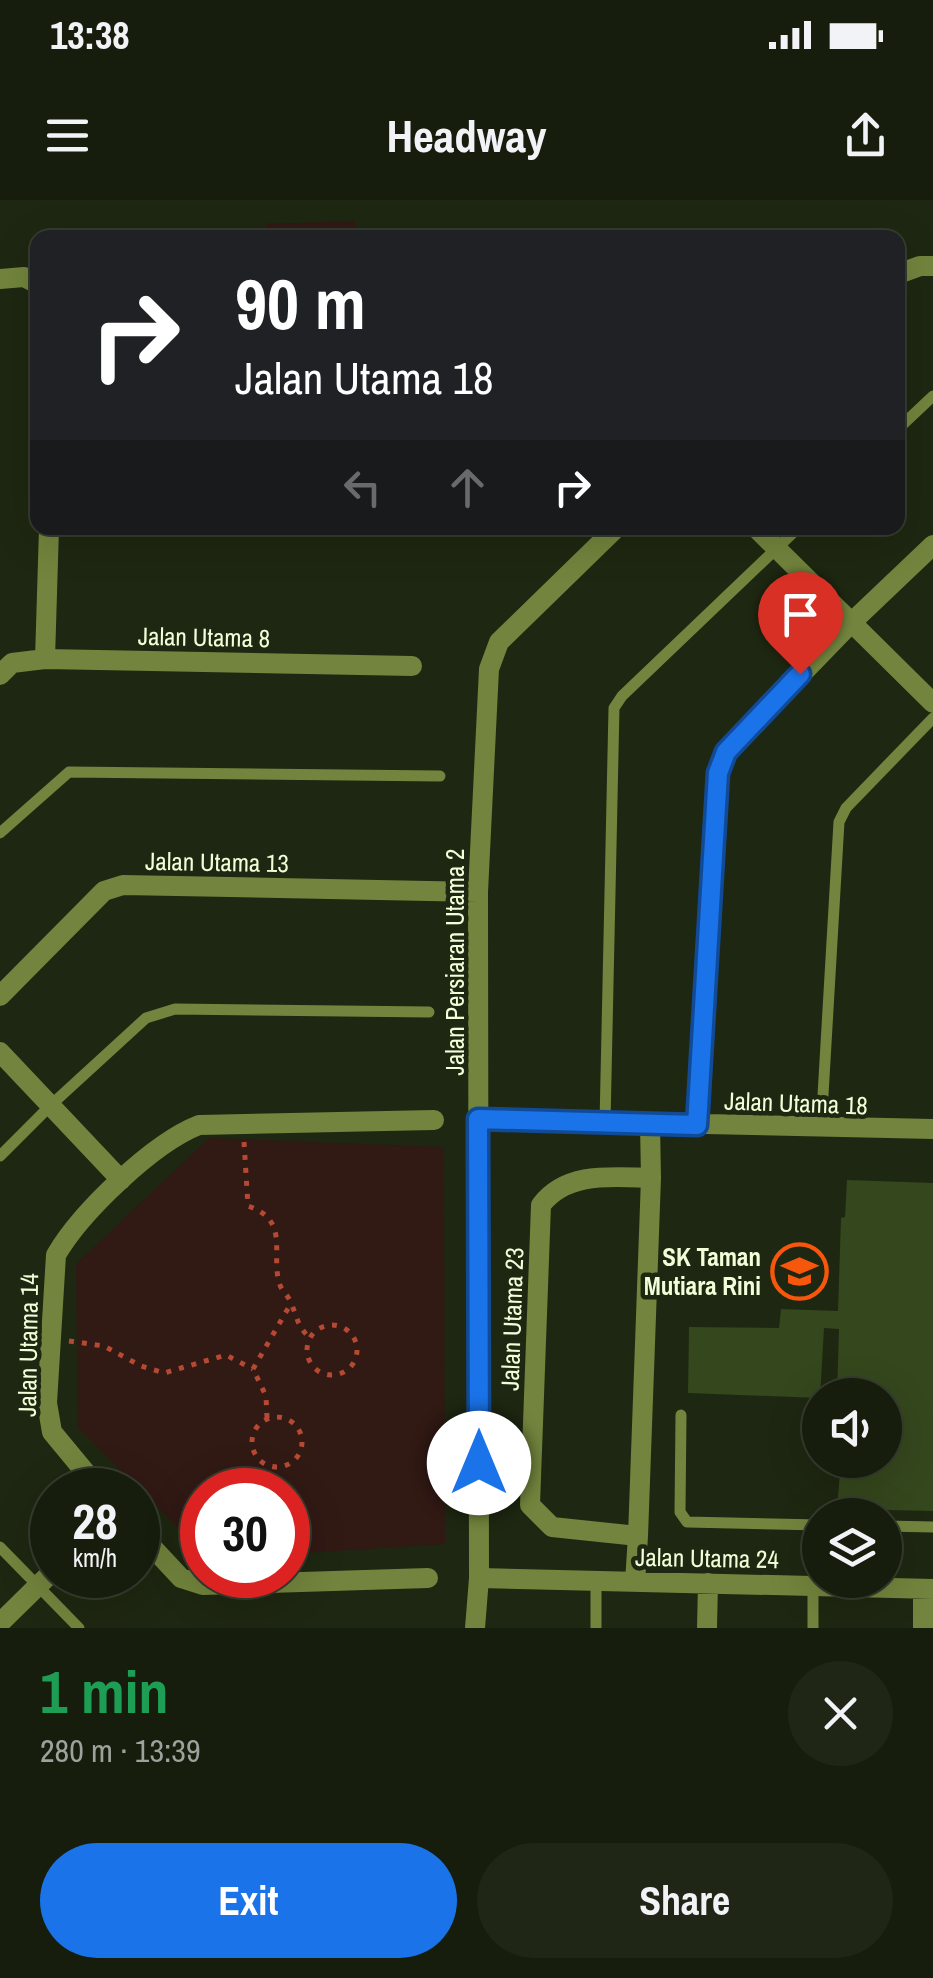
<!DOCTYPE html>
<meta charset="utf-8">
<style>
body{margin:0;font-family:"Archivo Narrow",sans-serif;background:#1f2616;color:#f1f3f6;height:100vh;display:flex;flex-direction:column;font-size:38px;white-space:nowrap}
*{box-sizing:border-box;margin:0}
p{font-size:32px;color:#9ea29d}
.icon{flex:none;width:55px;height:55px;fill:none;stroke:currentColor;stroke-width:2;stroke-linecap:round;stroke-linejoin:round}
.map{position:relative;height:1428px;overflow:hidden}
.details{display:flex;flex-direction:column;background:#161d0d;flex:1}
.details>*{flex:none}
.guide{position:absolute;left:30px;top:30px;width:875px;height:305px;border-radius:20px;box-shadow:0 10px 40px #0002,0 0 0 2px #353b2e;background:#202124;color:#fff;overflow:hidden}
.controls{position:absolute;left:802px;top:1178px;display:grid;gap:20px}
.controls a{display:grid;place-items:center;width:100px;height:100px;border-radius:50%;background:#161d0d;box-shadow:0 10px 40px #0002,0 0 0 2px #353b2e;font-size:50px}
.speed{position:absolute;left:30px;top:1268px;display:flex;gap:20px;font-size:50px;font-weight:700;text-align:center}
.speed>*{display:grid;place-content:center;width:130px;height:130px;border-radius:50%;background:#161d0d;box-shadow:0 10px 40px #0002,0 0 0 2px #353b2e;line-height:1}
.speed small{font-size:25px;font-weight:400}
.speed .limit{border:15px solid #d22;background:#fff;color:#111}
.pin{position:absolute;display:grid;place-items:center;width:85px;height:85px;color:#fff;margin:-102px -42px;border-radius:50% 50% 50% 0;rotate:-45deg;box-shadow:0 0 10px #0007}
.pin .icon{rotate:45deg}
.me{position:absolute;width:110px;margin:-55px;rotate:0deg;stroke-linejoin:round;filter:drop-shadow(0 0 8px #0008)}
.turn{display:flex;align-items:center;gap:35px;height:210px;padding:0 40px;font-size:45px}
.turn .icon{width:130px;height:130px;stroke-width:2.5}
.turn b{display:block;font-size:70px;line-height:85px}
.lanes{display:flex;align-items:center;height:95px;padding:0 40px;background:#0003;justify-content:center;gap:50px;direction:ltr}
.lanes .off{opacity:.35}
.round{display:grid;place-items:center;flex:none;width:105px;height:105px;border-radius:52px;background:#1f2616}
.overview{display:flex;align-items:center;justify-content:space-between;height:170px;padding:0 40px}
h1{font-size:60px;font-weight:700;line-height:75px;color:#1e9e55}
.action{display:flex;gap:20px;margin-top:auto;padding:20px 40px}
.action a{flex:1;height:115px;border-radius:60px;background:#1a73e8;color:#fff;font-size:40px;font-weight:700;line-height:115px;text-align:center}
.action a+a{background:#1f2616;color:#f1f3f6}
.status{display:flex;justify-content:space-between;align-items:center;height:70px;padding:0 50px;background:#161d0d;direction:ltr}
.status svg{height:28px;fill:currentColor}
header{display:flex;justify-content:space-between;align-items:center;height:130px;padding:0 40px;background:#161d0d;font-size:45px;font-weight:700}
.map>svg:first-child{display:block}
</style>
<div class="status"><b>13:38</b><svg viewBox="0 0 49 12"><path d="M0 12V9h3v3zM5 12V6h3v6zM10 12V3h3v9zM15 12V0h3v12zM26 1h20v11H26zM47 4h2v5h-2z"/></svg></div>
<header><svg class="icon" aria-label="menu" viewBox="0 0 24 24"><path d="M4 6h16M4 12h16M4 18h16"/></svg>Headway<svg class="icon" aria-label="share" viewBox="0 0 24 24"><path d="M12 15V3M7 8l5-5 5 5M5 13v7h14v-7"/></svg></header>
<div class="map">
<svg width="933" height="1428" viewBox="0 0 933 1428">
<rect width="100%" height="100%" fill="#1e2711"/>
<!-- green -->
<path fill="#311914" d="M355,21V37H267L266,24Z
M209,938L444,947L445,1344L288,1354V1290H202V1352L78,1228L76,1064Z"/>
<!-- building -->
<path fill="#35471d" d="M847,980L933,983V1311L837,1309L840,1273L835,1272V1260H885V1195H837L839,1129L824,1128L820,1198L688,1193L689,1127L779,1128L781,1109L838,1111L841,1018L845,1017Z"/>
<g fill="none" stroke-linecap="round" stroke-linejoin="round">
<!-- path -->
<path stroke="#b54934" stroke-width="5" stroke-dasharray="5 8" stroke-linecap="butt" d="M213,38V35L266,33
M244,942L248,1006C290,1020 271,1053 279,1082C281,1091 289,1096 291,1103C298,1119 297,1126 310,1138
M307 1150a25 25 0 1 1 50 0a25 25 0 1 1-50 0Z
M69,1141L104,1146L141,1166L164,1173L226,1155L253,1169
M252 1242a25 25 0 1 1 50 0a25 25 0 1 1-50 0Z
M267,1218L266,1196L253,1169L290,1105"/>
<!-- service -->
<path stroke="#72843d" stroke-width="11" d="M898,229L933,196
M0,633L69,572L440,576
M605,923L614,508L622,496L798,328
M821,929L839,622L846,608L933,518
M0,956L51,905L146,818L175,809L429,812
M681,1215L680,1312L687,1322L820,1325
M885,1326L933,1327
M0,1347L79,1428
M596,1428V1381
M813,1428V1386"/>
<!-- minor -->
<path stroke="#72843d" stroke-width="20" d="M898,74L920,66H933
M0,79L24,77L38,84
M756,328L933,503
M45,459L49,328
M0,475L12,463L45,459L412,466
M0,796L104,691L123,685L478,692
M0,852L121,980
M479,919L933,929
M697,925L718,573L726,552L851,423L933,345
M100,1290L52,1232L47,1203L56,1055C81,1012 153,943 199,925L434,920
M138,1332L181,1378L203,1385L428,1378
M638,1336L651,978
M479,1378L933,1389
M635,1382L638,1336L552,1327L530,1305L541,1005C567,971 612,977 651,978L650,924
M0,1423L52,1372
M475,1428L479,1378L478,692L489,469L499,442L616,328
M707,1428L708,1383
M923,1428V1389"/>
</g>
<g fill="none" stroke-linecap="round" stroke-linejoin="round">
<defs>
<path id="route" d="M479,1263L478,919L697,925L718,573L726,552L800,474"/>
</defs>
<!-- route casing -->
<use href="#route" stroke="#114b97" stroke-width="25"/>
<!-- route -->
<use href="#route" stroke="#1a73e8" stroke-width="18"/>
</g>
<!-- icons -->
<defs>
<symbol id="school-ring" viewBox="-11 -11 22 22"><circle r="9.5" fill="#1e2711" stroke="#f6570c" stroke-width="1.5"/><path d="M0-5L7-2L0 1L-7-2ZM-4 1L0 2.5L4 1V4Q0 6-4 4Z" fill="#f6570c"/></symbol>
</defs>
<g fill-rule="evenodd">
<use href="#school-ring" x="768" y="1040" width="63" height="63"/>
</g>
<g text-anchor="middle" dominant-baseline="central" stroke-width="9" stroke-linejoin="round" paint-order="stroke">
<!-- street labels -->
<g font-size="25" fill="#f1fed8" stroke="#1e2711">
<text transform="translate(204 437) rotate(1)">Jalan Utama 8</text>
<text transform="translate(217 662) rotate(1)">Jalan Utama 13</text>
<text transform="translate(455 762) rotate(-90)">Jalan Persiaran Utama 2</text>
<text transform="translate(796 903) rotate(2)">Jalan Utama 18</text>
<text transform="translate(512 1119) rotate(-88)">Jalan Utama 23</text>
<text transform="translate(28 1145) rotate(-89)">Jalan Utama 14</text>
<text transform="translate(707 1358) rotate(1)">Jalan Utama 24</text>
</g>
<!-- poi labels -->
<g font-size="25" font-weight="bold" fill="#f1fed8" stroke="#1e2711" text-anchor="end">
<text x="761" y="1057">SK Taman<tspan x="761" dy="29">Mutiara Rini</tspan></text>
</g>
</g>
</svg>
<div class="controls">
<a><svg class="icon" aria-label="sound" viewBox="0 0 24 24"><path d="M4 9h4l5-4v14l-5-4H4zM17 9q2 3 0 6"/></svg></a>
<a><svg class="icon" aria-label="layers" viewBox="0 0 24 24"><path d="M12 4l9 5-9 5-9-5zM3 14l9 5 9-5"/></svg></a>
</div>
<div class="speed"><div>28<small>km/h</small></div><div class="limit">30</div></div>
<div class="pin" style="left:800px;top:474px;background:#d93025"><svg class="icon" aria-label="arrive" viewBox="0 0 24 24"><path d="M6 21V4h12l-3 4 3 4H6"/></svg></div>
<svg class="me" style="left:479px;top:1263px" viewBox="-20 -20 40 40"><circle r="19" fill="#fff"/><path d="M0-13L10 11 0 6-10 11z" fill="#1a73e8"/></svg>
<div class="guide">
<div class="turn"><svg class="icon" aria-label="right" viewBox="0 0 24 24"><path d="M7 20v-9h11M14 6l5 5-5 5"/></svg><div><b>90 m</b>Jalan Utama 18</div></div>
<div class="lanes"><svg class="icon off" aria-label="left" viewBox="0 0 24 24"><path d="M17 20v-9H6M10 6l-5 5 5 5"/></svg><svg class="icon off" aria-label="ahead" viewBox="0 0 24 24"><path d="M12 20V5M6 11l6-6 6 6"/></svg><svg class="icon" aria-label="right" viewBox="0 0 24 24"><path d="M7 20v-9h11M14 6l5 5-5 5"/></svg></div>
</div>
</div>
<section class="details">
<div class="overview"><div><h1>1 min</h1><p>280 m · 13:39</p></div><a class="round"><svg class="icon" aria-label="close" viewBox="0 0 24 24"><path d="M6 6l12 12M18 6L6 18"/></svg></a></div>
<div class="action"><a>Exit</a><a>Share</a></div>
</section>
